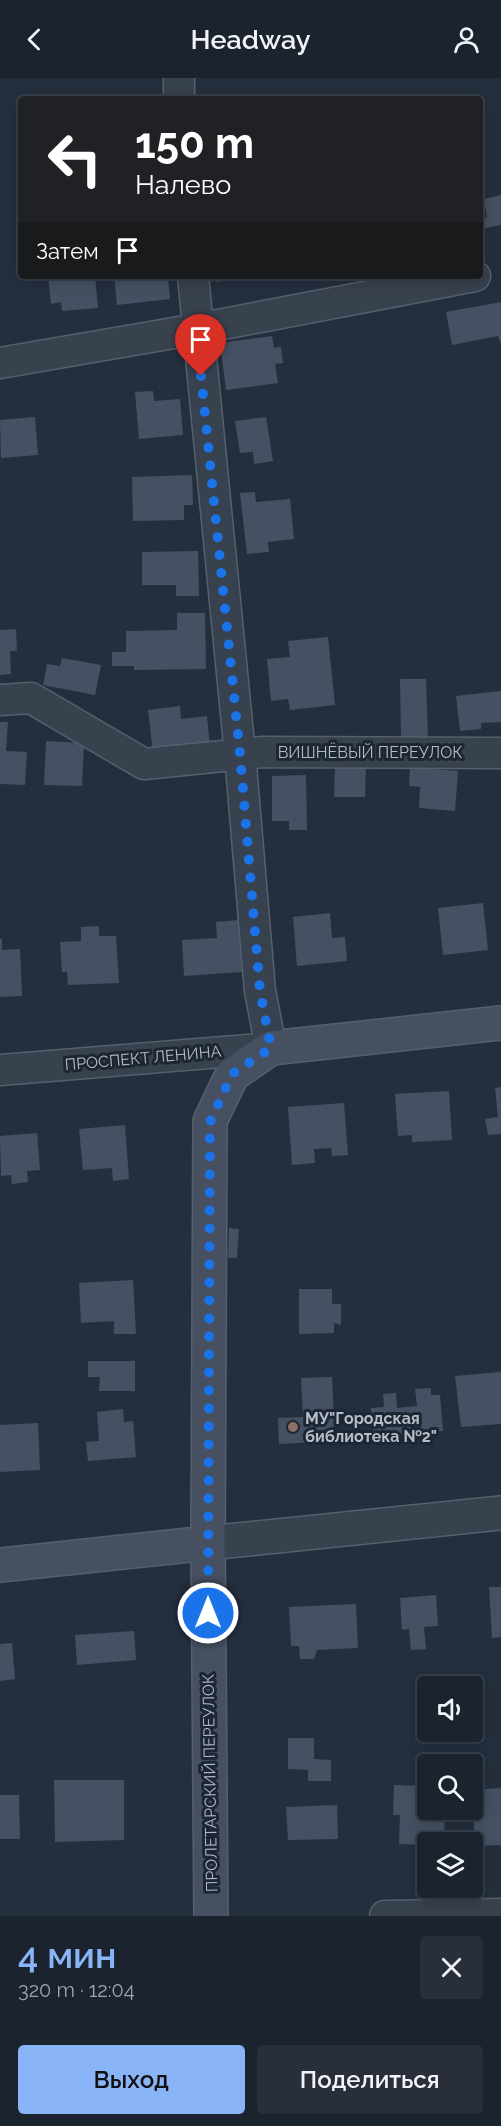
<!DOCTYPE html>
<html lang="ru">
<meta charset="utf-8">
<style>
body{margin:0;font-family:Raleway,sans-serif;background:#282f3a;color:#f1f3f6;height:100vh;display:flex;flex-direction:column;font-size:22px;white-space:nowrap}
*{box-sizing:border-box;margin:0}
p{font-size:20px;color:#a0a4aa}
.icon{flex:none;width:33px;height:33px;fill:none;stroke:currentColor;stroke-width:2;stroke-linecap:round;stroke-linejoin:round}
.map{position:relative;height:1838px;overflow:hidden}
.drawer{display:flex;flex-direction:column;background:#1b232e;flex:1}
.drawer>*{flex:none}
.top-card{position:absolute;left:18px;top:18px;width:465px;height:183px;border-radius:6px;box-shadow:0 3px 15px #0003,0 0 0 2px #39404a;background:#202124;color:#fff;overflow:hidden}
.tools{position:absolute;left:417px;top:1598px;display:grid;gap:12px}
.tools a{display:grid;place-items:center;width:66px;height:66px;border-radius:6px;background:#1b232e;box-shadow:0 3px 15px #0003,0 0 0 2px #39404a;font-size:30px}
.pin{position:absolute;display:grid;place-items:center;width:51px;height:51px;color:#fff;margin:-62px -26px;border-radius:50% 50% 50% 0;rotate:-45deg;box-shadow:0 0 6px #0007}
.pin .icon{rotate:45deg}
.me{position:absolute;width:66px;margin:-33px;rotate:0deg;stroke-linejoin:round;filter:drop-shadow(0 0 4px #0008)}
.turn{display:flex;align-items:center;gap:21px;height:126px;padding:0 18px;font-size:27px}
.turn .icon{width:78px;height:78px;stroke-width:2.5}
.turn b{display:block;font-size:42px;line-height:51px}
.then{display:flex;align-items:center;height:57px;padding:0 18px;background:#0003;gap:12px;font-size:22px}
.round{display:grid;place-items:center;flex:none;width:63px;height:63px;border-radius:6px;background:#282f3a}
.summary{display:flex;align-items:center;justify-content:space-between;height:102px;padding:0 18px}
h1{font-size:36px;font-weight:600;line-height:45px;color:#8ab4f8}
.button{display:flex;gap:12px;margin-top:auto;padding:12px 18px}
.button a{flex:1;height:69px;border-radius:6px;background:#8ab4f8;color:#111;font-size:24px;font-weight:600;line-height:69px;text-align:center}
.button a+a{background:#282f3a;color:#f1f3f6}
header{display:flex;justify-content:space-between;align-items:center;height:78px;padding:0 18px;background:#1b232e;font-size:27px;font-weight:600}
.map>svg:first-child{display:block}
</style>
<header><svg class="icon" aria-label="back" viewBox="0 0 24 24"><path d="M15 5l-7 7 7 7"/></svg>Headway<svg class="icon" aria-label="person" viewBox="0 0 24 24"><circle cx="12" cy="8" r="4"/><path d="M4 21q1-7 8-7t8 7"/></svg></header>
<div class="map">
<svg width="501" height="1838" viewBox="0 0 501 1838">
<rect width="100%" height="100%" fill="#242f3e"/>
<!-- building -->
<path fill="#455162" d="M501,117V147L480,151V141L487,139L484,121Z
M48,198H95L98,230L62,233L61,224L51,226Z
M114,198H168L170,221L117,227Z
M216,198H246V199L217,204Z
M501,224V266L498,258L452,267L446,234Z
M272,258L274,270L281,269L283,285L275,286L278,305L226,312L220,265Z
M153,313L154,323L180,321L183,357L139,361L135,314Z
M35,339L38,377L1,380L0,342Z
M266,339L273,383L254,386L253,374L240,375L235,343Z
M192,397L193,427H184V442L133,443L132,399Z
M255,414L256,424L290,421L294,461L268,464L269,474L247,476L240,415Z
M198,473L199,518H176V507H142V474Z
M177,535H205L206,591L134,592V588H112V574H126V553L177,552Z
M16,551L17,573H10L11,596L0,597V552Z
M328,559L335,627L290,632L288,621L271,623L267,581L290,579L288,563Z
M62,580L101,587L95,617L43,607L47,586L60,588Z
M400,601H426L428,659L401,660Z
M501,613V644L481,645V651L460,653L456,618Z
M180,628L181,641L207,638L210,668L153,675L148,632Z
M0,644H8L6,673L27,674L25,707L0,706Z
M46,663L84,665L82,708L44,707Z
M335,686L366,687L365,719H334Z
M410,689L458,693L455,733L419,730L420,709L409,708Z
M306,697L307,752H289V743H272V698Z
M483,825L488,872L443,877L438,830Z
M330,835L332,860L345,859L347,883L297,888L293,839Z
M239,842L242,894L184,898L182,862L217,860L216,844Z
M99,848V858H116L119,905L68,907L67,894H62L60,864L81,863V849Z
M0,861H2V872L20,871L22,918L0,919Z
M501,1009V1056L488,1057L485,1041L498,1039L495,1010Z
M449,1013L452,1062L412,1064V1057L398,1058L395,1016Z
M344,1025L348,1077L332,1078L331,1070L314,1071L315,1085L292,1087L288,1029Z
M125,1047L129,1101L113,1103L112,1090L83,1092L79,1051Z
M37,1055L40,1092L27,1093L28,1104L12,1106L11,1097L1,1098L0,1058Z
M229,1150L239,1151L237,1180H228Z
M133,1202L136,1256H114V1243L81,1245L79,1205Z
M299,1211H332V1226H341V1247L334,1245V1255L299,1256Z
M88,1283H135V1313H99L100,1299H88Z
M501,1294V1346L461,1349L455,1298Z
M332,1299L335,1363L279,1366L278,1340L303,1339L301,1300Z
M431,1310V1317H440L443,1353L373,1358L371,1330L384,1329L383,1316L396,1315L397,1330L417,1328L415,1311Z
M123,1331L124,1344L133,1343L136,1379L88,1383L86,1364L99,1363L97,1334Z
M38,1345L40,1392L0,1394V1347Z
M489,1509H501V1559L492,1560Z
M436,1517L438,1548L424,1549L426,1571L411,1572L409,1551L402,1552L400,1520Z
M356,1526L358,1570L317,1572L314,1581H300L299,1568H291L289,1529Z
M134,1553L136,1582L77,1587L75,1557Z
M12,1565L15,1601L0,1603V1566Z
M288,1660H314V1681L331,1682V1703H308V1692L288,1691Z
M54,1702H124V1762L55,1764Z
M394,1707L428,1708V1731H445L444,1764H428V1767L399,1766L400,1737H393Z
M501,1710V1767L475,1768L472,1712Z
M0,1717H19L20,1761H0Z
M337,1727L338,1761L288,1762L286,1729Z"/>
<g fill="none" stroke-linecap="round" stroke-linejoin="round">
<defs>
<path id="minor" d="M179,21V0
M0,285L197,251L475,198
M0,622L31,620L144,686L263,674L501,675
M0,992L271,970L260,913L240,676L193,198
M385,1838L501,1836"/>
<path id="tertiary" d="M208,1465L501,1435"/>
<path id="secondary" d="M0,1487L208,1465
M211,1838L208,1465L210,1043L232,997L271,970L501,945"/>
</defs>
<!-- minor casing -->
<use href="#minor" stroke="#565f6c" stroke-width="33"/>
<!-- tertiary casing -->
<use href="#tertiary" stroke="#565f6c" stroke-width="36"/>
<!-- secondary casing -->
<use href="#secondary" stroke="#565f6c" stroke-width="36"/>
<!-- minor -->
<use href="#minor" stroke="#38414e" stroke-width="30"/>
<!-- tertiary -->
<use href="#tertiary" stroke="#38414e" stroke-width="33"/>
<!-- secondary -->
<use href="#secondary" stroke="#465061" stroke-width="33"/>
</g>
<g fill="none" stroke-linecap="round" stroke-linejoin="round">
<!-- route -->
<path stroke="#1a73e8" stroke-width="10" stroke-dasharray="0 18" d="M201,298L240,676L260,913L271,970L232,996L210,1044L208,1535"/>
</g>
<!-- markers -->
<circle fill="#8d6e63" stroke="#1d2633" stroke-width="2" cx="293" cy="1349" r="6"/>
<g text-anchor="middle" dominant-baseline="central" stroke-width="6" stroke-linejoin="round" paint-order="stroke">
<!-- street labels -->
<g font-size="16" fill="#b4bcc9" stroke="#1d2633">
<text x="370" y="674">ВИШНЁВЫЙ ПЕРЕУЛОК</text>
<text transform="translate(143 980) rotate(-5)">ПРОСПЕКТ ЛЕНИНА</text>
<text transform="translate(210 1705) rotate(-91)">ПРОЛЕТАРСКИЙ ПЕРЕУЛОК</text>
</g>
<!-- poi labels -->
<g font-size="16" font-weight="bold" fill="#b4bcc9" stroke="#1d2633" text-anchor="start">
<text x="305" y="1340">МУ"Городская<tspan x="305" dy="18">библиотека №2"</tspan></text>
</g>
</g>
</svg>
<div class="tools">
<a><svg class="icon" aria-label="sound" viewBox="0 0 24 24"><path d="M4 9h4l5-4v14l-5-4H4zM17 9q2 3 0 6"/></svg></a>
<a><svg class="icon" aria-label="search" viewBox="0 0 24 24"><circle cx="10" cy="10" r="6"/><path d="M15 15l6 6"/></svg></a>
<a><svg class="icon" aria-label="layers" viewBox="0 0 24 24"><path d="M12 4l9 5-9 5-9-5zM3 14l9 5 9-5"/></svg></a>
</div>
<div class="pin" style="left:201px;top:298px;background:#d93025"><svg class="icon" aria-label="arrive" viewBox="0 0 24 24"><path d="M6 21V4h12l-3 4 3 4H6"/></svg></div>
<svg class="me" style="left:208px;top:1535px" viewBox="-20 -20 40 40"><circle r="17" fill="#1a73e8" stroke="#fff" stroke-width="3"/><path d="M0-11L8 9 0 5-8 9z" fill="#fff"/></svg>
<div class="top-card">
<div class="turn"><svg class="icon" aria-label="left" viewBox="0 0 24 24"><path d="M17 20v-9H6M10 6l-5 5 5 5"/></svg><div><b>150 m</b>Налево</div></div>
<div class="then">Затем<svg class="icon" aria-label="arrive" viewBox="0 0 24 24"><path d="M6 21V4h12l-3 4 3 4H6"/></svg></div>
</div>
</div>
<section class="drawer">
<div class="summary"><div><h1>4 мин</h1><p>320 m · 12:04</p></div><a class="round"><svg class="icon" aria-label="close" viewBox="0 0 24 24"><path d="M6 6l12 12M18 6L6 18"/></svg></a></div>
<div class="button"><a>Выход</a><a>Поделиться</a></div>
</section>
